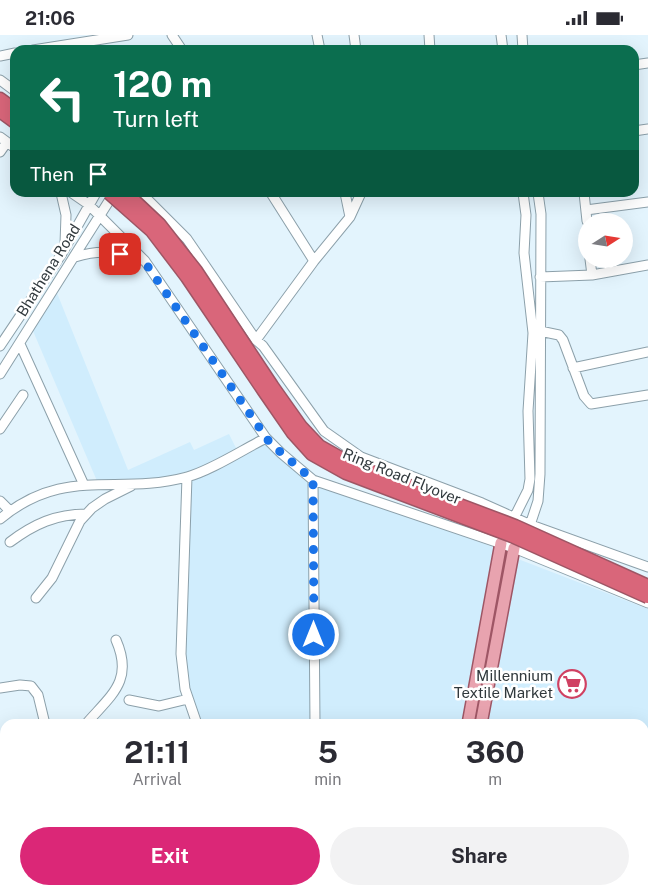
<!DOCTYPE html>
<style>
body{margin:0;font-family:"Public Sans",sans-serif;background:#f2f2f3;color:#2b2b33;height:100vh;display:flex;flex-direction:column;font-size:19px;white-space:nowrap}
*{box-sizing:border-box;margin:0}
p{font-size:16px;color:#7c7c81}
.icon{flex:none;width:28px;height:28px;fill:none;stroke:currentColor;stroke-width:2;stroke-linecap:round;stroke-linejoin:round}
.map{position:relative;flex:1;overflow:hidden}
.drawer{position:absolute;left:0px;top:684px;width:649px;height:176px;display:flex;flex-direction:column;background:#fff;border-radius:15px 15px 0 0;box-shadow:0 5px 20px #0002}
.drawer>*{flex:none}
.guide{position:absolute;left:10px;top:10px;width:629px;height:152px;border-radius:15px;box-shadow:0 5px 20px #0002;background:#0b6e4f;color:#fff;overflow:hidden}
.needle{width:32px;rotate:78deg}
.buttons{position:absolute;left:578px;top:178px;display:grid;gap:10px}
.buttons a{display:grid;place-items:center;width:55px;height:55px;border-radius:50%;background:#fff;box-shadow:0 5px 20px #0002;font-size:25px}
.pin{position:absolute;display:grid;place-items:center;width:42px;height:42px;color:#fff;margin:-21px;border-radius:10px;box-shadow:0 2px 8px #0006}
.me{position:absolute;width:55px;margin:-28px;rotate:0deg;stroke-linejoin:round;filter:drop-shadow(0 0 4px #0008)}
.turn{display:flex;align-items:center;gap:18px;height:105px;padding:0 20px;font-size:22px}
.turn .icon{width:65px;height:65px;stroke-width:2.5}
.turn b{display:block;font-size:35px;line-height:42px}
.then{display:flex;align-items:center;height:48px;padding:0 20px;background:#0003;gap:10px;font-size:19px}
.eta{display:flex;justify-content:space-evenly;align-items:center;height:85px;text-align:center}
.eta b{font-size:30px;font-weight:700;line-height:35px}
.cta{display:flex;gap:10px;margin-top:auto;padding:10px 20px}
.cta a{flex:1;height:58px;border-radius:30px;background:#db2777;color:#fff;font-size:20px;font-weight:700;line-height:58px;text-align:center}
.cta a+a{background:#f2f2f3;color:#2b2b33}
.status{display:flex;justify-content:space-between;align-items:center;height:35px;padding:0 25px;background:#fff;direction:ltr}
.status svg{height:14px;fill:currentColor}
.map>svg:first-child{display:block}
</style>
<div class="status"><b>21:06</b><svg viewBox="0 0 49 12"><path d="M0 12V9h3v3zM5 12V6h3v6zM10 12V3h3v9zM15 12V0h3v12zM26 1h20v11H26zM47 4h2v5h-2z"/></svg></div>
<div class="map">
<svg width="648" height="859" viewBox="0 0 648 859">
<rect width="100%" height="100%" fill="#e3f4fd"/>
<!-- built -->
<path fill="#d0edfd" d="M57,258L128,435L190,407L194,415L229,399L240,421L266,407L310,446L496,513L466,689H199L185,639L187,440L132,448L97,446L33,296Z
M518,524L648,574V859H497L496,855H644V689H486Z
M102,855H239L225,859H103Z
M331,855H477L478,859H337Z"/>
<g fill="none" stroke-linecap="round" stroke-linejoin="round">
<defs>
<path id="minor" d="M172,0L182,15
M317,0L320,15
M354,0L356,15
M429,0L430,15
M501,0L503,15
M522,0L523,15
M33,15L128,0
M0,21L15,18
M634,30L648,28
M0,45L15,56
M634,96L648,94
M0,102L15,113
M0,117L7,107
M61,158L66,180L65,209
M72,158L88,169L145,226L266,403L281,418L313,445L514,513L648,568
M141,158L187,204L256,305L263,311L324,396L361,422L482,468L531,490L648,532
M271,158L314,226
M345,158L350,182
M584,158L587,186
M586,175L648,167
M75,222C102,214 115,217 142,225
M590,224L592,240
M540,242L592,240L648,230
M540,296L559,300L563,305L584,361L591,369L648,360
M256,305L314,226L350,182L361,158
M20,309L84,450
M0,311L61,220L96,158
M573,333L648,317
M0,339L114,158
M0,394L23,360
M187,442L181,619L185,654L197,689
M313,445L315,689
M0,466L10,476
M0,484C65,430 116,461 187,442C212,435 242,415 266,403
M513,485L528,455L530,444L528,376L533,298L524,218L526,180L523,158
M529,493L538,466L540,439L541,179L538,158
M10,507C34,489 56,479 86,479
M36,563L52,543L80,486L92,473L105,464L131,451
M0,653L20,650L31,651L38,660L45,689
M129,665L159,671L188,664
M86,689C111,660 134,646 116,605
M0,710L5,709
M3,763L5,833
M6,855V859
M35,855V859
M63,855V859
M328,855L333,859
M84,859L102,857
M231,859L245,855"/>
<path id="major" d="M468,689L501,508
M481,689L514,513
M479,855L480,859
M493,855V859"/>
<path id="highway" d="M0,64L15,75
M0,76L15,87"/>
</defs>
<!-- minor casing -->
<use href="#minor" stroke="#8ca0aa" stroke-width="11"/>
<!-- major casing -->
<use href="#major" stroke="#9e5665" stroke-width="14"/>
<!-- highway casing -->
<use href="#highway" stroke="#9e5665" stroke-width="15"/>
<!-- minor -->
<use href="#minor" stroke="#fff" stroke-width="9"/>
<!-- major -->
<use href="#major" stroke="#e8a3af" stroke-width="11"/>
<!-- highway -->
<use href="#highway" stroke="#d9667a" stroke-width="12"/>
<defs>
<path id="highway-bridge" d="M109,158L152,196L187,242L264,356L293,398L312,419L346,438L512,501L648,562
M126,158L159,189L196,236L272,351L301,392L319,411L351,429L515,491L648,551"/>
</defs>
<!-- highway-bridge casing -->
<use href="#highway-bridge" stroke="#9e5665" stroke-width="15" stroke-linecap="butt"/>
<!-- highway-bridge -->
<use href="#highway-bridge" stroke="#d9667a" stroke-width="12"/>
</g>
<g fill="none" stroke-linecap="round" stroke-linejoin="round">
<!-- route -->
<path stroke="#1a73e8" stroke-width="9" stroke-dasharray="0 16.2" d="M120,219L144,226L270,408L313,445L314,600"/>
</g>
<!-- icons -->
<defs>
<symbol id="supermarket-ring" viewBox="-11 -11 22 22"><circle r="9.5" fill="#fff" stroke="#d04162" stroke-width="1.5"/><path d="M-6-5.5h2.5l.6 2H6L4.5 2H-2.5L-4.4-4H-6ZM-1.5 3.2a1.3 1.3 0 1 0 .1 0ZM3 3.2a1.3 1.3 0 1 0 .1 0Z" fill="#d04162"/></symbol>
</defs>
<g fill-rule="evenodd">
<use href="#supermarket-ring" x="556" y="633" width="32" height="32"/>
</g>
<g text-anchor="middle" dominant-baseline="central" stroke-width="5" stroke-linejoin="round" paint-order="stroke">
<!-- street labels -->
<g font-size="15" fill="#31393d" stroke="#fff">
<text transform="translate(48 235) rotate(-58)">Bhathena Road</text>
<text transform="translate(402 441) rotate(22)">Ring Road Flyover</text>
</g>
<!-- poi labels -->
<g font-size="15" fill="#31393d" stroke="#fff" text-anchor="end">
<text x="553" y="640">Millennium<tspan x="553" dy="17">Textile Market</tspan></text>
</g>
</g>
</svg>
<div class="buttons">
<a><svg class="needle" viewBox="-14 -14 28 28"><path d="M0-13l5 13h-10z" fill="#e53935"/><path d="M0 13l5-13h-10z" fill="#7c7c81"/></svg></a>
</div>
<div class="pin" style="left:120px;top:219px;background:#d93025"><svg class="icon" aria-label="arrive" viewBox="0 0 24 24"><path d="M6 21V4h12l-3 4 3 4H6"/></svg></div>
<svg class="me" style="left:314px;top:600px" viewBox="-20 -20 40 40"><circle r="17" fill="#1a73e8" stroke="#fff" stroke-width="3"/><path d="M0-11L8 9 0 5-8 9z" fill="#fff"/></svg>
<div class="guide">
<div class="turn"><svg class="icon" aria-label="left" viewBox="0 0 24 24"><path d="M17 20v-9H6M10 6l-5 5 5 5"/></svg><div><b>120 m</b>Turn left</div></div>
<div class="then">Then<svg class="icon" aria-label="arrive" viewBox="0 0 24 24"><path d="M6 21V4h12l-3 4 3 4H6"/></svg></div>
</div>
<section class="drawer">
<div class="eta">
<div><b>21:11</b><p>Arrival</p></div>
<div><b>5</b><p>min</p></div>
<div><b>360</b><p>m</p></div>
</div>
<div class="cta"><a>Exit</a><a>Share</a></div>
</section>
</div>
